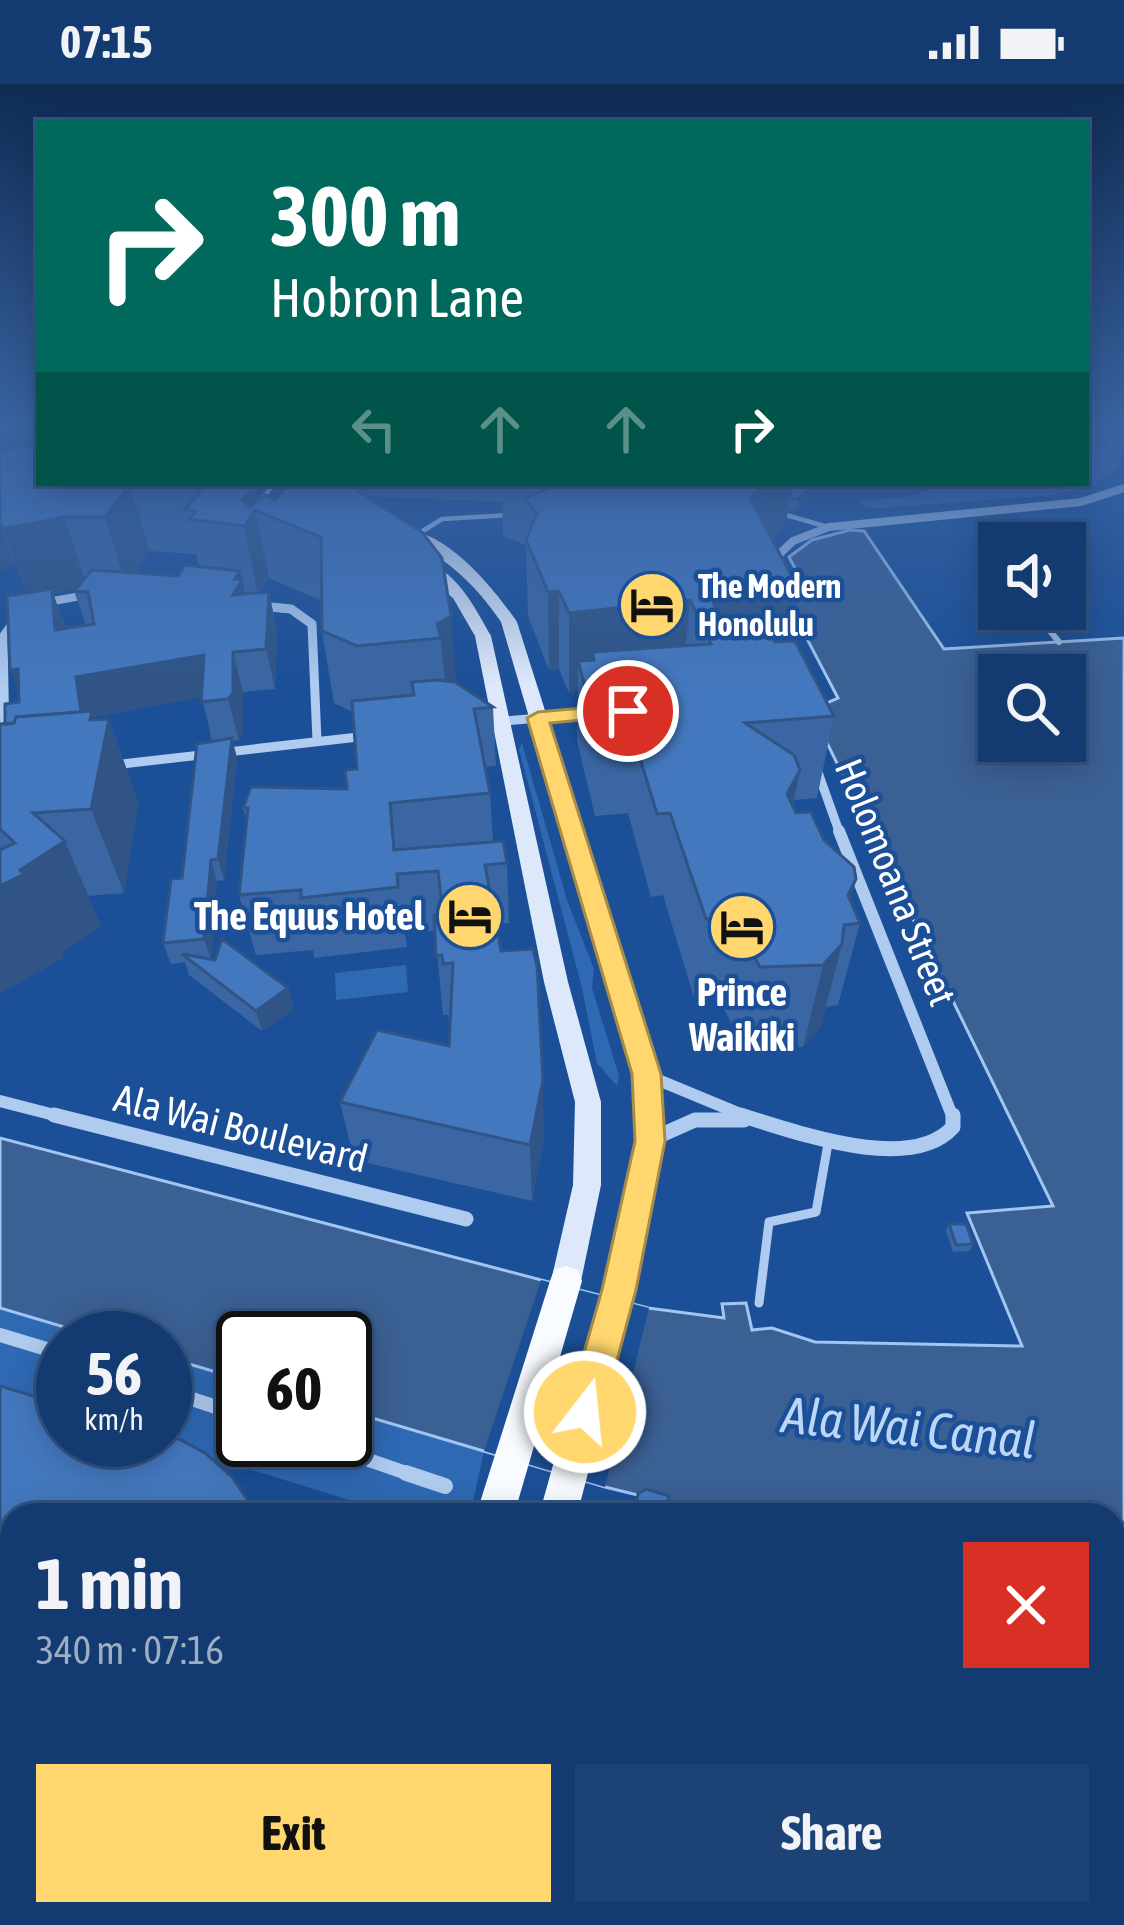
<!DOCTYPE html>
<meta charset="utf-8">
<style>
body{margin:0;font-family:"Asap Condensed",sans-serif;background:#1d4276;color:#f1f3f6;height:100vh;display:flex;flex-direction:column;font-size:45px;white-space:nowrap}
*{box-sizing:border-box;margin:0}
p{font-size:39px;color:#9dadc3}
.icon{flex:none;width:66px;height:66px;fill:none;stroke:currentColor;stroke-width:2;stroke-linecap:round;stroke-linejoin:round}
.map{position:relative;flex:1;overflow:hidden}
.sheet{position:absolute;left:0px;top:1419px;width:1125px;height:423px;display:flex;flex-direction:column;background:#143b71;border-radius:36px 36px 0 0;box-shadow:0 6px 30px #0003,0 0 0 3px #335584}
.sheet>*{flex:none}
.guide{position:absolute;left:36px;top:36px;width:1053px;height:366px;border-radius:0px;box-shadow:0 6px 30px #0003,0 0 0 3px #335584;background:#00695c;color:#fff;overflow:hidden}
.fabs{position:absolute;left:978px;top:438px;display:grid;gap:24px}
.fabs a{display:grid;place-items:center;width:108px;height:108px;border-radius:0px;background:#143b71;box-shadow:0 6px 30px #0003,0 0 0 3px #335584;font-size:60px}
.speed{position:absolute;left:36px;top:1227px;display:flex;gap:24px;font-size:60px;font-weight:700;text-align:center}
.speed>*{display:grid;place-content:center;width:156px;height:156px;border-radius:50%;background:#143b71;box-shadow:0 6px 30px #0003,0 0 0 3px #335584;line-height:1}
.speed small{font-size:30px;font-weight:400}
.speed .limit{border:6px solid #111;border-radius:18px;background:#fff;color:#111}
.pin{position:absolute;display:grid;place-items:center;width:102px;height:102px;color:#fff;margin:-51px;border:6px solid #fff;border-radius:50%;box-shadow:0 3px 12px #0007}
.me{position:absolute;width:132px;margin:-66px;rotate:16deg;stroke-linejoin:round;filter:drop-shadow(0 0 9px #0008)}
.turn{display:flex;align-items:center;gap:42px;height:252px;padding:0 36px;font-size:54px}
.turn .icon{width:156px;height:156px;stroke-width:2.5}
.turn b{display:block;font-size:84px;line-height:102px}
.lanes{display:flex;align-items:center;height:114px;padding:0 36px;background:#0003;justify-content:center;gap:60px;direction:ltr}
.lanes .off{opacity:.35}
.round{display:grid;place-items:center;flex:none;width:126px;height:126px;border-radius:0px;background:#1d4276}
.head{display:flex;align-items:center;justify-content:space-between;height:204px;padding:0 36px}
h1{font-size:72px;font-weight:700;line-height:90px}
.cta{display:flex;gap:24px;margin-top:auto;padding:24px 36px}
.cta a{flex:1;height:138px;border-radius:0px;background:#ffd76e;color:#111;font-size:48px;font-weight:700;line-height:138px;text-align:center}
.cta a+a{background:#1d4276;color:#f1f3f6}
.status{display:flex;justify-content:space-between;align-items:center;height:84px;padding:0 60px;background:#143b71;direction:ltr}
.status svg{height:33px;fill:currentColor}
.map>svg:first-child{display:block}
</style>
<div class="status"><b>07:15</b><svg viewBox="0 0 49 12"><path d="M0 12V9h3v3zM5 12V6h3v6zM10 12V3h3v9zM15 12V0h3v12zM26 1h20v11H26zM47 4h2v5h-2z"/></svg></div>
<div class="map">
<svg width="1124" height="1841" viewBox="0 0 1124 1841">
<rect width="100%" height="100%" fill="#1b4f97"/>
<!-- green -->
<path fill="#2f69b4" d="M1086,344H1101L1124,364L1118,384L1094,401L1053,411L881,424L865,423L860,416L910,413L948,399H1086Z
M522,659L567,816L594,885L592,904L619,992L617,1002L597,979L582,904L519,665Z
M406,881L408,908L336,916L335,889Z
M0,1224L101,1254H63V1328L0,1308Z
M165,1273L243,1296V1356H345V1326L484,1367L470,1431H398L155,1356H165Z"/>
<!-- water -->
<path fill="#3b6094" stroke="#a2c6f2" stroke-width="3" fill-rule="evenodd" d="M850,446L864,447L944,565L1124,554V1793H1113V1431H719L605,1403L345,1326V1254H243V1296L165,1273V1254H101L0,1224V1054L648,1224L724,1234L722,1220L746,1219L752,1246L772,1244L815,1258L1022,1262L967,1129L1053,1122L811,626L838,614L781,505L805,503L789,473L812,456ZM999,591H1065V657H999Z"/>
<!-- pier -->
<path fill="#1b4f97" d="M541,1196L649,1224L605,1403L484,1367Z"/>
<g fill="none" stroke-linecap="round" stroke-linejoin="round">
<!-- service-far3 -->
<path stroke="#afcbf0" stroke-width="4.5" d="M262,416L274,399
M779,429L828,443
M413,453L442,435L512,431"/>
<!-- service-far2 -->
<path stroke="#afcbf0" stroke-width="6" d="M1046,542L1059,558"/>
<!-- service-far1 -->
<path stroke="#afcbf0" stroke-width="9" d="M759,1219L769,1138L816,1128L829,1054"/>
<!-- service -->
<path stroke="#afcbf0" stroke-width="12" d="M893,1830L903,1841"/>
<!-- pedestrian-far1 -->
<path stroke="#afcbf0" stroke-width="14" d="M0,1251L63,1270
M165,1306L243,1332
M311,1356L415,1392"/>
<!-- pedestrian -->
<path stroke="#afcbf0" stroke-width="16" d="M406,1389L445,1402"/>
<!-- minor-far3 -->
<path stroke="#afcbf0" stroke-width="8" d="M769,480L793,457L829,443L1081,418L1124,404
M42,519L92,510
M256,521L287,525"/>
<!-- minor-far2 -->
<path stroke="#afcbf0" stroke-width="9" d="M261,522L291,525L312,540L317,657
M495,638L594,629
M5,656L3,553L18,532
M815,680L840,750
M113,681L367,652"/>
<!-- minor-far1 -->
<path stroke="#afcbf0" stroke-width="12" d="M839,747L953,1034
M651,993L750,1034
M0,1017L66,1034"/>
<!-- minor -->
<path stroke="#afcbf0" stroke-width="15" d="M54,1031L466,1135
M740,1031C794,1047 910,1091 953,1043V1031
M650,1056L695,1036H744"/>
<!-- secondary -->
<path fill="#dde9fb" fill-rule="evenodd" d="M401,446C445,444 494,504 517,538L660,990L663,1057L634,1206L629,1215L619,1219L609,1215L604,1206L637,1057L634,990L501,538C475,499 443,471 401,452Z
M417,479C453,477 476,526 491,552L568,898L601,1018V1101L581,1197L576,1206L566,1210L556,1206L551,1197L573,1101L575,1018L544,898L475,552L453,514L417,485Z"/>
<!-- primary -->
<path fill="#f8fbff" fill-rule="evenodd" d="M566,1182L578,1186L582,1197L514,1431H476L550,1197L554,1186Z
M619,1191L631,1195L636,1206L577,1431H539L602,1206L607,1195Z
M468,1830H514V1841H468Z
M551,1830H597L600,1841H554Z"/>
</g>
<!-- wall -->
<path fill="#3a67a3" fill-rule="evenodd" d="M0,369L248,399L258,417L275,416L285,405L279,403L278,399H792L808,405L806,417L796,427L788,426L786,439L772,455L790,557L834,632L817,714L794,716L793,722L796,729L824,756L856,795L850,817L860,839L838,921L826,923L821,942L803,963L744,965L719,915L695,917L663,811L651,813L628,729L595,732L577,657L578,608L569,609L559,585L549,586L528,532L526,461L503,452L502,415L501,418L368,412L369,414L422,448L456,599L493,623L496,682L485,683L490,709L493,757L507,779L509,839L496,840L544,1054L532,1117L354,1076L340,1018L449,962L450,939L448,931H443L435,847L405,850L407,863L314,874L313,866L256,871L239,811L247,738L243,724L347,705L357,685L353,628L334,619L322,547V517L269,494L259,509L269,508L277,548L275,605L243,608V650L239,656L232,657L237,674L224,796L217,797L211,875L288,904L294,925L262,947L189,891L185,878L171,880L163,859L182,794L212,657L202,613L94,633L95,636L109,635L138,718L124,809L88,812L101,842L61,869L63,874L0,909V640H5L19,618L27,509L15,479L0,487ZM149,467L196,470L199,483L178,492L135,489ZM77,504L74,507L86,541L66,545L53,509Z
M949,1140L973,1160L970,1167L953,1168L946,1147Z
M0,1302L12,1431V1715L6,1714L0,1726Z
M1056,1830H1113L1124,1841H1059Z"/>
<!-- shaded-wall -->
<path fill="#305485" d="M230,399L255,403L260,428L255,426L269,494L258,511L244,442Z
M764,399H792L786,439L740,489L750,414Z
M130,400L149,467L126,502L105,433Z
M808,405L806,417L796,427L798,415Z
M64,433L87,502L53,509L65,544L70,586L29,514L3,445Z
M0,440L15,479L0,487Z
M240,487L251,535L233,511L235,495Z
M798,504L786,582L711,560V514Z
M559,507V585L549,586L548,508Z
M269,508L277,548L275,605L266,565Z
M690,516L683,595L594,576L592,568L591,606L578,577V608L569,609V529Z
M451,532L457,604L446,611L441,554L437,540Z
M233,568L243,608V650L239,656L228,615Z
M204,571L214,611L94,633L104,661L109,635L138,718L124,809L91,725L23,683L76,593Z
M18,585L26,626L10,586Z
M232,654L237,674L224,796L218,775Z
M800,686L784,768L787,710Z
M65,757L101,842L61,869L63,874L0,909V802L20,786Z
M211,776L217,797L211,876L204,855Z
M856,795L838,865L842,860L821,942L803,963L823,881L848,811Z
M288,904L294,925L262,947L256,927Z
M543,996L544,1054L532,1117L530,1061Z
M388,1830H402L405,1841H391Z"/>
<!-- building -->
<path fill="#4478be" stroke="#305485" stroke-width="3" d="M14,363L39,364V399H248L255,403L242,416L249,423L266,411L275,416L290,399H355L367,403L358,407L422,448L442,474L451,532L437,540L441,554L357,562L322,547L321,453L255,426L244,442L189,435L196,427L185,426L203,403L130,400L105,433H64L3,445L0,438V369Z
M554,399H764L750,414L798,504L711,514L720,532L717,544L732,555L772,553L775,558L795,557L834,632L745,639L794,671L800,686L787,710L796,729L811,728L824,756L854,783L856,795L848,811L860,839L844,841L842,860L823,881L760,883L731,833L706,835L670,729L657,730L632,648L598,650L578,577L594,576L592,568L711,560L706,549L711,540L698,533L690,516L569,529L559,507L548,508L526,456L537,429L525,415L557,400Z
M792,399L808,405L798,415L790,414Z
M185,481L240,487L235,495L242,496L233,511L269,508L266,565L233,568V609L228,615L201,618L204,571L76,593L81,628L16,633L14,639L5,640V620L19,618L18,585L10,586L7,512L52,505L55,546L94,540L88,508L74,507L92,486L178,492Z
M436,596L455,598L493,623L474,625L490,709L390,719L394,766L503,757L507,779L485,781L501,867L533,865L537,882L543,996L530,1061L340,1018L377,946L449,962L453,879L443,880L442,871L436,872L434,831H443L438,787L397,790L398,803L301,814V806L239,811L248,724H243L251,703L347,705L345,686L357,685L352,617L414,611L412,598Z
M92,627L90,636L109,635L91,725L33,729L65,757L20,786L24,790L0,802V766L15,759L0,745V640L14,639L16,633Z
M232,654L218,775L211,776L204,855L163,859L171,795L182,794L197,660Z
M222,855L288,904L256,927L182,870L215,876Z
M949,1140H966L973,1160L956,1161Z
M0,1302L63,1321V1356H165V1351L181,1356L205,1369L232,1393L258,1431H12V1707L0,1704Z
M646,1405L669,1412L665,1431H634L638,1410Z
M1113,1801H1124V1841H1083L1080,1830H1113Z
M12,1811V1830H388L391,1841H0Z"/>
<!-- sky -->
<linearGradient id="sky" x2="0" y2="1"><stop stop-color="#0f2b53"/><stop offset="0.57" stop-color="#3963a1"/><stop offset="1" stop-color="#3963a1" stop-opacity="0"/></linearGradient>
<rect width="1124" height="602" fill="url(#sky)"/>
<!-- route -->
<path fill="#ffd76e" stroke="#a68c48" stroke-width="3" d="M628,620L635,622V631L550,639L661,990L665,1057L636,1206L603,1328L597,1340L585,1345L572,1340L567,1328L602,1206L635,1057L632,990L527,634L538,628Z"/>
<!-- icons -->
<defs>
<symbol id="hotel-disc" viewBox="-11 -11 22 22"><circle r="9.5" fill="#ffd76e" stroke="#1b4f97"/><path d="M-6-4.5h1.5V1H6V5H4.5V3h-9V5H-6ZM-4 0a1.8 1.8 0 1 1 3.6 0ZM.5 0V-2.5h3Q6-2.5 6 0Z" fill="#111"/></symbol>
</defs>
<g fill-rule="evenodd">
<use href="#hotel-disc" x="614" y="483" width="76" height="76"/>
<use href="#hotel-disc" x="432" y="794" width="76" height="76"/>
<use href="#hotel-disc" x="704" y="805" width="76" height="76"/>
</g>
<g text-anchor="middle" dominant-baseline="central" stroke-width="9" stroke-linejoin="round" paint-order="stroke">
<!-- far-poi labels -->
<g font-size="33" font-weight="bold" fill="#fff" stroke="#1b4f97" text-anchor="start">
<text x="698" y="502">The Modern<tspan x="698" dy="38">Honolulu</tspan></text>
</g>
<!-- street labels -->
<g font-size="39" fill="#fff" stroke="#1b4f97">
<text transform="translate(896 798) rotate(68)">Holomoana Street</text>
<text transform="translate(241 1044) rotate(14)">Ala Wai Boulevard</text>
</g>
<!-- poi labels -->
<g font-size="39" font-weight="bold" fill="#fff" stroke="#1b4f97" text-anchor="end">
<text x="424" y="832">The Equus Hotel</text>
<text x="742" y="908" text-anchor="middle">Prince<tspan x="742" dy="45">Waikiki</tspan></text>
</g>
<!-- near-water labels -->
<g font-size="51" font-style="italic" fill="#bbd6f7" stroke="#1b4f97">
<text transform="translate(909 1343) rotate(6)">Ala Wai Canal</text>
</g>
</g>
</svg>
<div class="fabs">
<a><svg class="icon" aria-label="sound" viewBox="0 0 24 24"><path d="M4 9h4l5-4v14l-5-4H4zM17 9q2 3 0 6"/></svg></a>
<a><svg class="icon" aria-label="search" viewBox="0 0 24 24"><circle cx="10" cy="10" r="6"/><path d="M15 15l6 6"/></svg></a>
</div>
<div class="speed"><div>56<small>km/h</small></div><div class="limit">60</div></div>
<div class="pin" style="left:628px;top:627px;background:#d93025"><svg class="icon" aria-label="arrive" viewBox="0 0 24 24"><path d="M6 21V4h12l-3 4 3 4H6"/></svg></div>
<svg class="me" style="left:585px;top:1328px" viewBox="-20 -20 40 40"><circle r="17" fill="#ffd76e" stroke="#fff" stroke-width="3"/><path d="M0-11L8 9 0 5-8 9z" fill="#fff"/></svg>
<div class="guide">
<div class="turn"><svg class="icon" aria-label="right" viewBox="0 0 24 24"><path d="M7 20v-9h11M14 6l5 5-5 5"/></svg><div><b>300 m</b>Hobron Lane</div></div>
<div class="lanes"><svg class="icon off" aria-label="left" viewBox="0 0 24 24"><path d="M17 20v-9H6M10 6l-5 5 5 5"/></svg><svg class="icon off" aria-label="ahead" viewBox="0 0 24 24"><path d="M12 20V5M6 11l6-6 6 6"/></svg><svg class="icon off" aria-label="ahead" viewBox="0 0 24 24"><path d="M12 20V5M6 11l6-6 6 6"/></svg><svg class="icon" aria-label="right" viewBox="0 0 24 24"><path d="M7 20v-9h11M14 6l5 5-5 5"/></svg></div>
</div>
<section class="sheet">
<div class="head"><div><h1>1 min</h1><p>340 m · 07:16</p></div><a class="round" style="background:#d93025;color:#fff"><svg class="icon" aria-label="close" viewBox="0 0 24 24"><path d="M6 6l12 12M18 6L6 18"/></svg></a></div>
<div class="cta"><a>Exit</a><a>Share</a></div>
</section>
</div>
